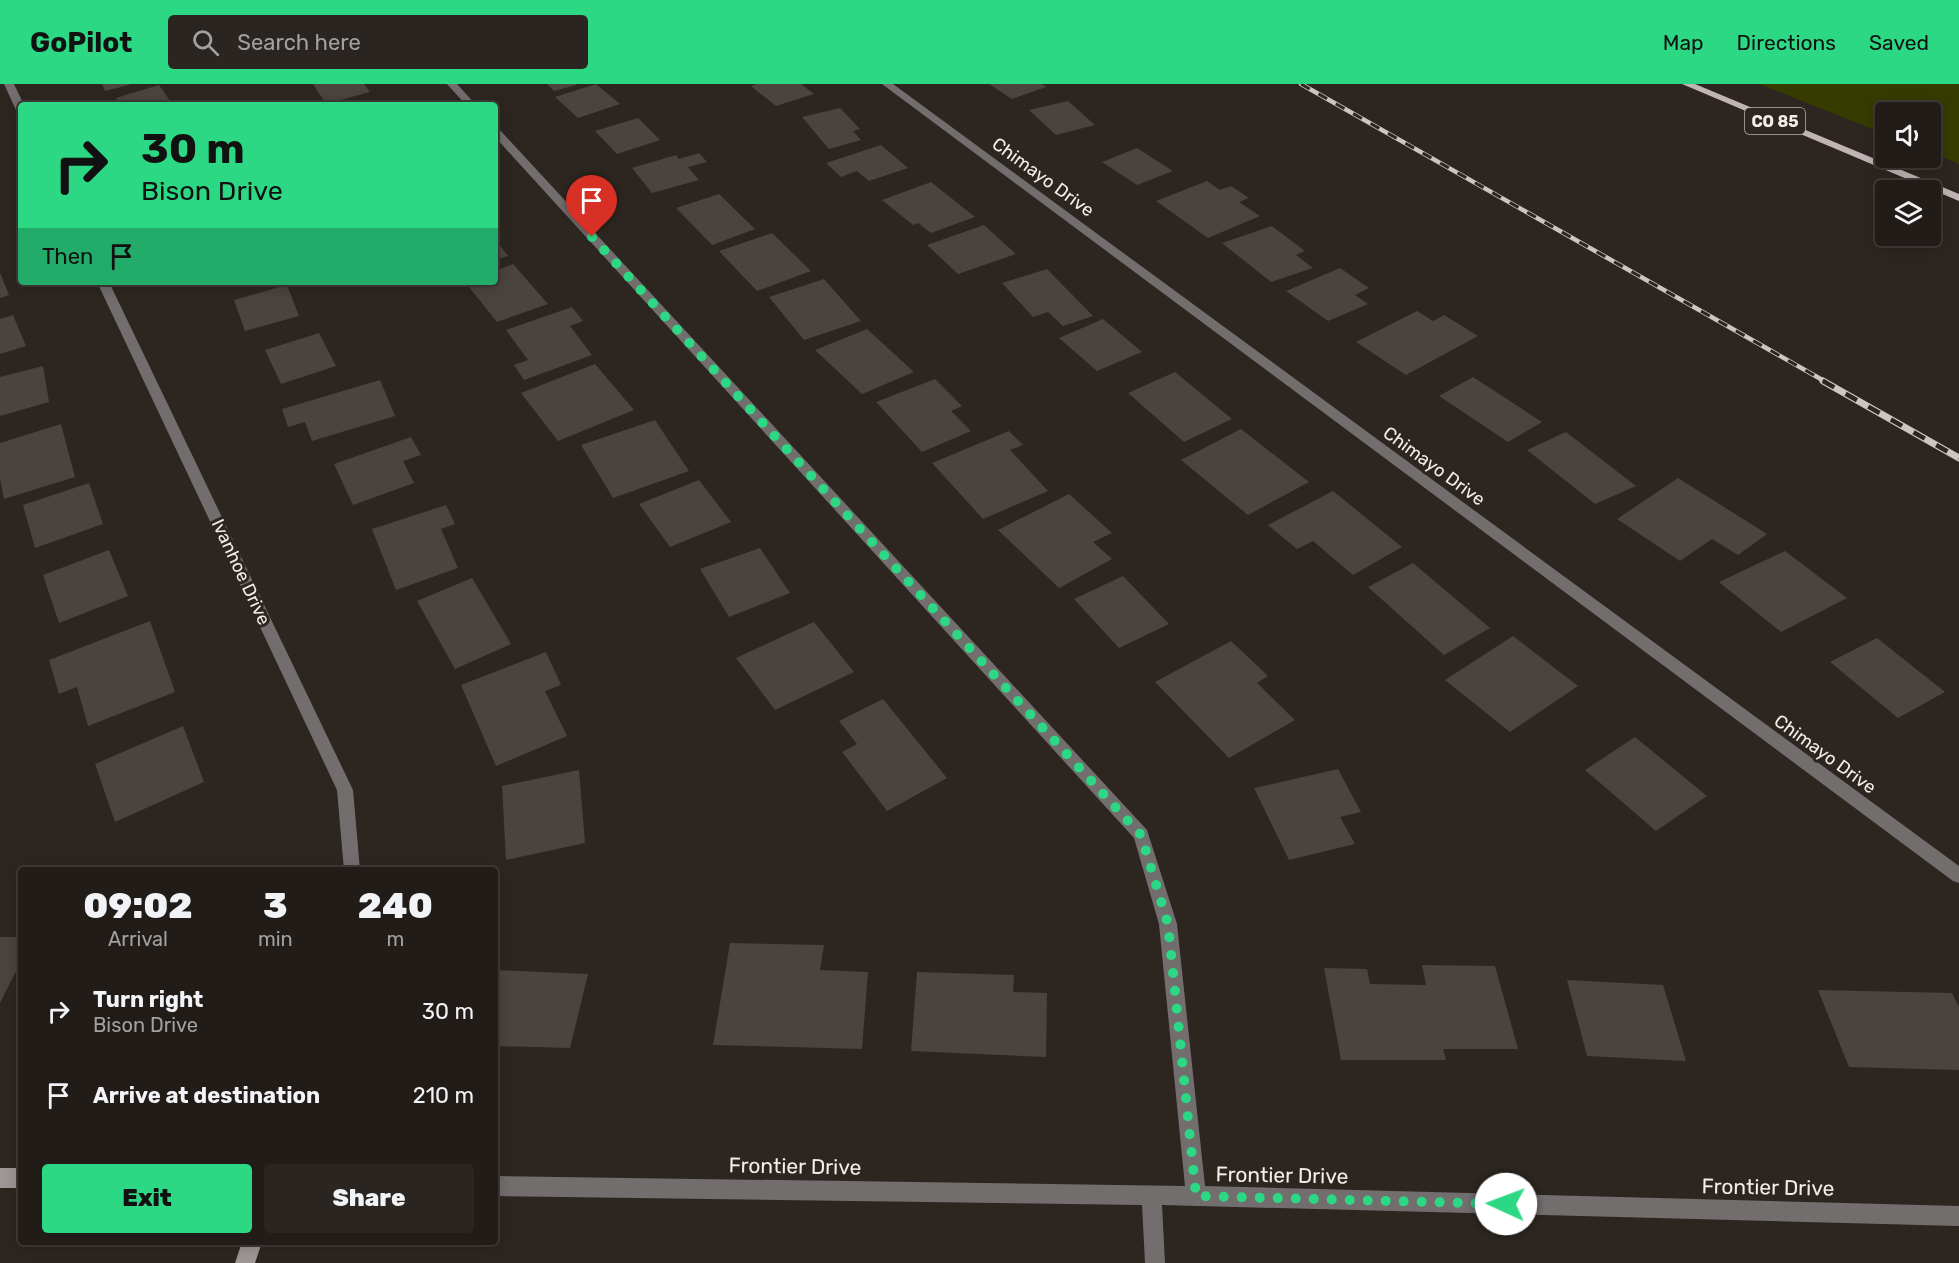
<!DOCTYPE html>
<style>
body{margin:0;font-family:Rubik,sans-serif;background:#2a2521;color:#f1f3f6;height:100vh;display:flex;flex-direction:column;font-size:22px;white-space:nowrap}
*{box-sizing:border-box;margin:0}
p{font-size:20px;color:#a2a1a2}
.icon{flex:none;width:33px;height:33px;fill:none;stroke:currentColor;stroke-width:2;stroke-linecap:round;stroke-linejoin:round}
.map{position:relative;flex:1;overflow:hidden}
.side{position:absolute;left:18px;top:783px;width:480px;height:378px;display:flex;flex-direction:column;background:#221c18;border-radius:6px;box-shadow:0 3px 15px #0003,0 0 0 2px #3f3a37}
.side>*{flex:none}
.guide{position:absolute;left:18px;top:18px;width:480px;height:183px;border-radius:6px;box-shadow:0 3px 15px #0003,0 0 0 2px #3f3a37;background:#2cd884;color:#111;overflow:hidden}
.buttons{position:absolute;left:1875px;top:18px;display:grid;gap:12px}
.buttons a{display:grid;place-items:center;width:66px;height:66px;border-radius:6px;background:#221c18;box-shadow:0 3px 15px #0003,0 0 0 2px #3f3a37;font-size:30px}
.pin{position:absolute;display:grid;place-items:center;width:51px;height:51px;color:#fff;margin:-62px -26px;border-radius:50% 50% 50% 0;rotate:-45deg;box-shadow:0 0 6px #0007}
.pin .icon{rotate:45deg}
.me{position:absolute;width:66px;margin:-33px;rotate:272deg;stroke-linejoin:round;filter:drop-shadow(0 0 4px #0008)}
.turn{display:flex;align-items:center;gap:21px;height:126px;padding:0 24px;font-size:27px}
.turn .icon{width:78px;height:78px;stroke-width:2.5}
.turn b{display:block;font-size:42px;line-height:51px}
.then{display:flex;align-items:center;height:57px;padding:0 24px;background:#0003;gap:12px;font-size:22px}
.eta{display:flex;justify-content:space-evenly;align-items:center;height:102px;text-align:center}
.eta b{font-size:36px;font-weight:800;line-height:42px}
.action{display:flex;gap:12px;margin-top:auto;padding:12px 24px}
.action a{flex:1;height:69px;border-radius:6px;background:#2cd884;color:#111;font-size:24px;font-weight:800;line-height:69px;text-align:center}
.action a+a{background:#2a2521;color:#f1f3f6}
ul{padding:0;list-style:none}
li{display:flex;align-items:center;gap:18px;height:84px;padding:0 24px}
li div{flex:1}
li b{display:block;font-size:22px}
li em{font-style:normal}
header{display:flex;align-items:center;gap:36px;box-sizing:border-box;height:84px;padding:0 30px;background:#2cd884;color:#111}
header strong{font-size:28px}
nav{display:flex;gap:33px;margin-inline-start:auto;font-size:21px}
.search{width:420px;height:54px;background:#2a2521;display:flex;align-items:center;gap:15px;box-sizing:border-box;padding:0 21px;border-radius:6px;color:#a2a1a2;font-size:22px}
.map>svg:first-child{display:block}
</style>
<header>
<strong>GoPilot</strong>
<div class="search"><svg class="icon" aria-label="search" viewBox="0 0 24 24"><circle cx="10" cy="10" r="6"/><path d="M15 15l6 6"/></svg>Search here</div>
<nav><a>Map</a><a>Directions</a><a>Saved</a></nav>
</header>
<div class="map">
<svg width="1959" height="1179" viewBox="0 0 1959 1179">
<rect width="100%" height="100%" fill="#2d2620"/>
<!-- green -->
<path fill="#363b00" d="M1759,0H1959V80L1931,68L1930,28H1886L1885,50Z"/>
<!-- building -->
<path fill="#4b433d" d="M102,0H129V1L105,7Z
M313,0H364L370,8L326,20Z
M547,0H576V1L554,7Z
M596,0L620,20L578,34L555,13Z
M757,0H801L814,10L776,22L751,2Z
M989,0H1042L1046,3L1012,15Z
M159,1L173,21H121L116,14Z
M1068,17L1095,41L1056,51L1029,26Z
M840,24L860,45L853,47L861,56L829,65L802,33Z
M638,34L660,56L617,70L595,47Z
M881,61L908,84L869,97L857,87L841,93L826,79Z
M1137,64L1173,87L1137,101L1102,78Z
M699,69L707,78L688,83L699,96L652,109L632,84L676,71L679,75Z
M1207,97L1220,106L1231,102L1249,114L1239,118L1260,132L1208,154L1156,117Z
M931,98L975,133L931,149L918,139L913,141L882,116Z
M719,110L755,145L712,161L676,124Z
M984,141L1016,170L958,190L927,161Z
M1272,142L1305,167L1296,171L1313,184L1271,198L1222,159Z
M772,149L811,187L757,207L719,167Z
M495,155L508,172L495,176Z
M513,180L548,220L497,238L465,198H495V187Z
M1340,184L1369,204L1355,211L1368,220L1328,237L1286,207Z
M1047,185L1093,232L1063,242L1048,228L1033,233L1002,199Z
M0,189L9,211L0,214Z
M824,195L861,237L804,256L769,213Z
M287,201L299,232L245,247L234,216Z
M572,223L583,237L570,242L592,271L524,296L514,281L528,276L506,246Z
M1417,227L1433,237L1444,231L1478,252L1406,291L1356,258Z
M13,231L26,262L0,270V235Z
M1103,235L1142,268L1097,287L1059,254Z
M867,245L914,288L862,310L815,266Z
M319,249L336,282L281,300L265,266Z
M595,280L634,326L558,357L521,309Z
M43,282L49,318L0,332V293Z
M1175,288L1232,335L1184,358L1128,309Z
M1473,293L1542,338L1508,358L1439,312Z
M935,295L962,322L951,327L971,347L922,368L876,318Z
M380,296L395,332L312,357L305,338L288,343L282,325Z
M655,336L689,387L613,414L581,361Z
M61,340L75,393L4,415L0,395V359Z
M1241,345L1309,398L1248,431L1181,376Z
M1009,347L1023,361L1010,366L1048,407L983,435L932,379Z
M1566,348L1636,402L1595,420L1527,366Z
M411,353L421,371L403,377L414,399L353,421L334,380Z
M1678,394L1767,450L1738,471L1712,455L1680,477L1617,435Z
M699,396L731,438L670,463L639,420Z
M89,399L103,440L35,464L23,421Z
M1333,407L1402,463L1353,491L1313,457L1297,465L1268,441Z
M1069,410L1112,449L1093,458L1112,475L1059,504L998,446Z
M446,421L455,440L441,445L458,484L396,506L372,445Z
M760,464L790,509L729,533L700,485Z
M109,466L128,512L59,539L43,491Z
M1785,467L1847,514L1781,548L1719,498Z
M1413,479L1490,544L1444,571L1368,503Z
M1123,492L1169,540L1119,564L1074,515Z
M472,494L511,560L455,585L417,517Z
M150,537L175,608L88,642L77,603L59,610L49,576Z
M814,538L854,588L775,626L736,574Z
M1513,552L1578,602L1510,648L1445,596Z
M1877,554L1945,608L1898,634L1830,578Z
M1231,557L1268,592L1257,599L1295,636L1229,674L1155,598Z
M546,568L561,601L545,607L567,652L496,682L461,601Z
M883,615L947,694L887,727L842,668L857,660L839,637Z
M183,642L204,698L115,738L95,680Z
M1635,653L1707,712L1656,747L1585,686Z
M1338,685L1361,728L1340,733L1355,760L1289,776L1254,704Z
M579,686L585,759L506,776L502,702Z
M0,853H21V877L0,919Z
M730,859L824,861L820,886L868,888L862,965L713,961Z
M1422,881L1495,882L1518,965H1443L1446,976H1341L1324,884L1367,885L1370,900L1426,901Z
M495,886L588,890L570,964L495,962Z
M917,888L1014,891L1013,908L1047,909L1046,973L911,967Z
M1567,896L1663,901L1686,977L1587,972Z
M1818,906L1952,909L1959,923V986L1849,983Z"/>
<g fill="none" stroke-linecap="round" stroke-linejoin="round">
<!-- street -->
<path fill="#736e6e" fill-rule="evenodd" d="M4,0H14L24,21H21V29L16,26Z
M447,0H457L476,21H466Z
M882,0H893L1959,782V799L1953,797Z
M495,44L499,45L1147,746L1177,840L1205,1102L1959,1122V1142L1162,1121L1165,1179H1145L1142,1121L495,1112V1092L1185,1102L1159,840L1134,754L495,53Z
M97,198H109L353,706L360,786H344L337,706Z"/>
<!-- secondary -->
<path fill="#9f9696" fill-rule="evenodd" d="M0,1084H21V1104H0Z
M242,1158H262L255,1179H235Z"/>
<!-- primary -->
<path fill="#c0b5b4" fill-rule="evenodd" d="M1682,0H1695L1959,110V117Z"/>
<defs>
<path id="rail-far1" d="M1301,0L1826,298"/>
<path id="rail" d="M1823,297L1959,374"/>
</defs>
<!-- rail-far1 casing -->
<use href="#rail-far1" stroke="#cbc6c2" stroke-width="4.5"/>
<!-- rail casing -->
<use href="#rail" stroke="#cbc6c2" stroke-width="7"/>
<!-- rail-far1 -->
<use href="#rail-far1" stroke="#2d2620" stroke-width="3" stroke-dasharray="10" stroke-linecap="butt"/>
<!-- rail -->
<use href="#rail" stroke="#2d2620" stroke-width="4.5" stroke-dasharray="13" stroke-linecap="butt"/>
</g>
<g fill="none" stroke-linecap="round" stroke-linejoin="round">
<!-- route -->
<path stroke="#2cd884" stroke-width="10" stroke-dasharray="0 18" d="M592,153L1141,751L1168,840L1196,1112L1506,1120"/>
</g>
<g text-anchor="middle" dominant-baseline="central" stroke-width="6" stroke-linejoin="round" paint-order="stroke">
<!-- shield labels -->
<rect fill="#2d2620" stroke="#b8b2ad" stroke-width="1.5" x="1745" y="24" width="60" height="26" rx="4.5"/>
<g font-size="16" font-weight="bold" fill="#f3eeea">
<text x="1775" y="37">CO 85</text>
</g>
<!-- street labels -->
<g font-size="18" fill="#f3eeea" stroke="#2d2620">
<text transform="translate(1043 93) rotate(36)">Chimayo Drive</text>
<text transform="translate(1434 382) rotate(36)">Chimayo Drive</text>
<text transform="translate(241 488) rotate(65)">Ivanhoe Drive</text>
<text transform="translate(1825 670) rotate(36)">Chimayo Drive</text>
</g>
<!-- near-street labels -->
<g font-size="21" fill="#f3eeea" stroke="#2d2620">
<text transform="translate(795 1082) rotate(1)">Frontier Drive</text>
<text transform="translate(1282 1091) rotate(1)">Frontier Drive</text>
<text transform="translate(1768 1103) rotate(1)">Frontier Drive</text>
</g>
</g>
</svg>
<div class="buttons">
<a><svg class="icon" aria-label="sound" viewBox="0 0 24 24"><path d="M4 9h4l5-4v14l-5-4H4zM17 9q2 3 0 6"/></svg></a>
<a><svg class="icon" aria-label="layers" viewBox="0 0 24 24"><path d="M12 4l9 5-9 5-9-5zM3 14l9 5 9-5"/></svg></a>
</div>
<div class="pin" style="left:592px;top:153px;background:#d93025"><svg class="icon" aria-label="arrive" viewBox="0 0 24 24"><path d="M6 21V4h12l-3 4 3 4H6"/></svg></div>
<svg class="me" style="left:1506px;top:1120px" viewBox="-20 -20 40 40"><circle r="19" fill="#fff"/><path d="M0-13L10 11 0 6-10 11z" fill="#2cd884"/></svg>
<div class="guide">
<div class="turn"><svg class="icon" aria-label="right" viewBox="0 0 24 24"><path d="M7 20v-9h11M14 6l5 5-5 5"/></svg><div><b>30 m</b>Bison Drive</div></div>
<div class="then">Then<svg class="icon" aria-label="arrive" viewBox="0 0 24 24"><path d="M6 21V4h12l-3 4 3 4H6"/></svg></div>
</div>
<section class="side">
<div class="eta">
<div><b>09:02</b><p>Arrival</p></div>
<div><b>3</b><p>min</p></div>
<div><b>240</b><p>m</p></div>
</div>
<ul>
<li><svg class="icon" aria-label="right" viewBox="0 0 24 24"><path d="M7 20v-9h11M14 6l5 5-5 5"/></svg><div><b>Turn right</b><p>Bison Drive</p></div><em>30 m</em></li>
<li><svg class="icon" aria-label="arrive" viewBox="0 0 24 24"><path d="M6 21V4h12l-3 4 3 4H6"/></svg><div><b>Arrive at destination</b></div><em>210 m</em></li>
</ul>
<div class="action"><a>Exit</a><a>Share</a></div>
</section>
</div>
